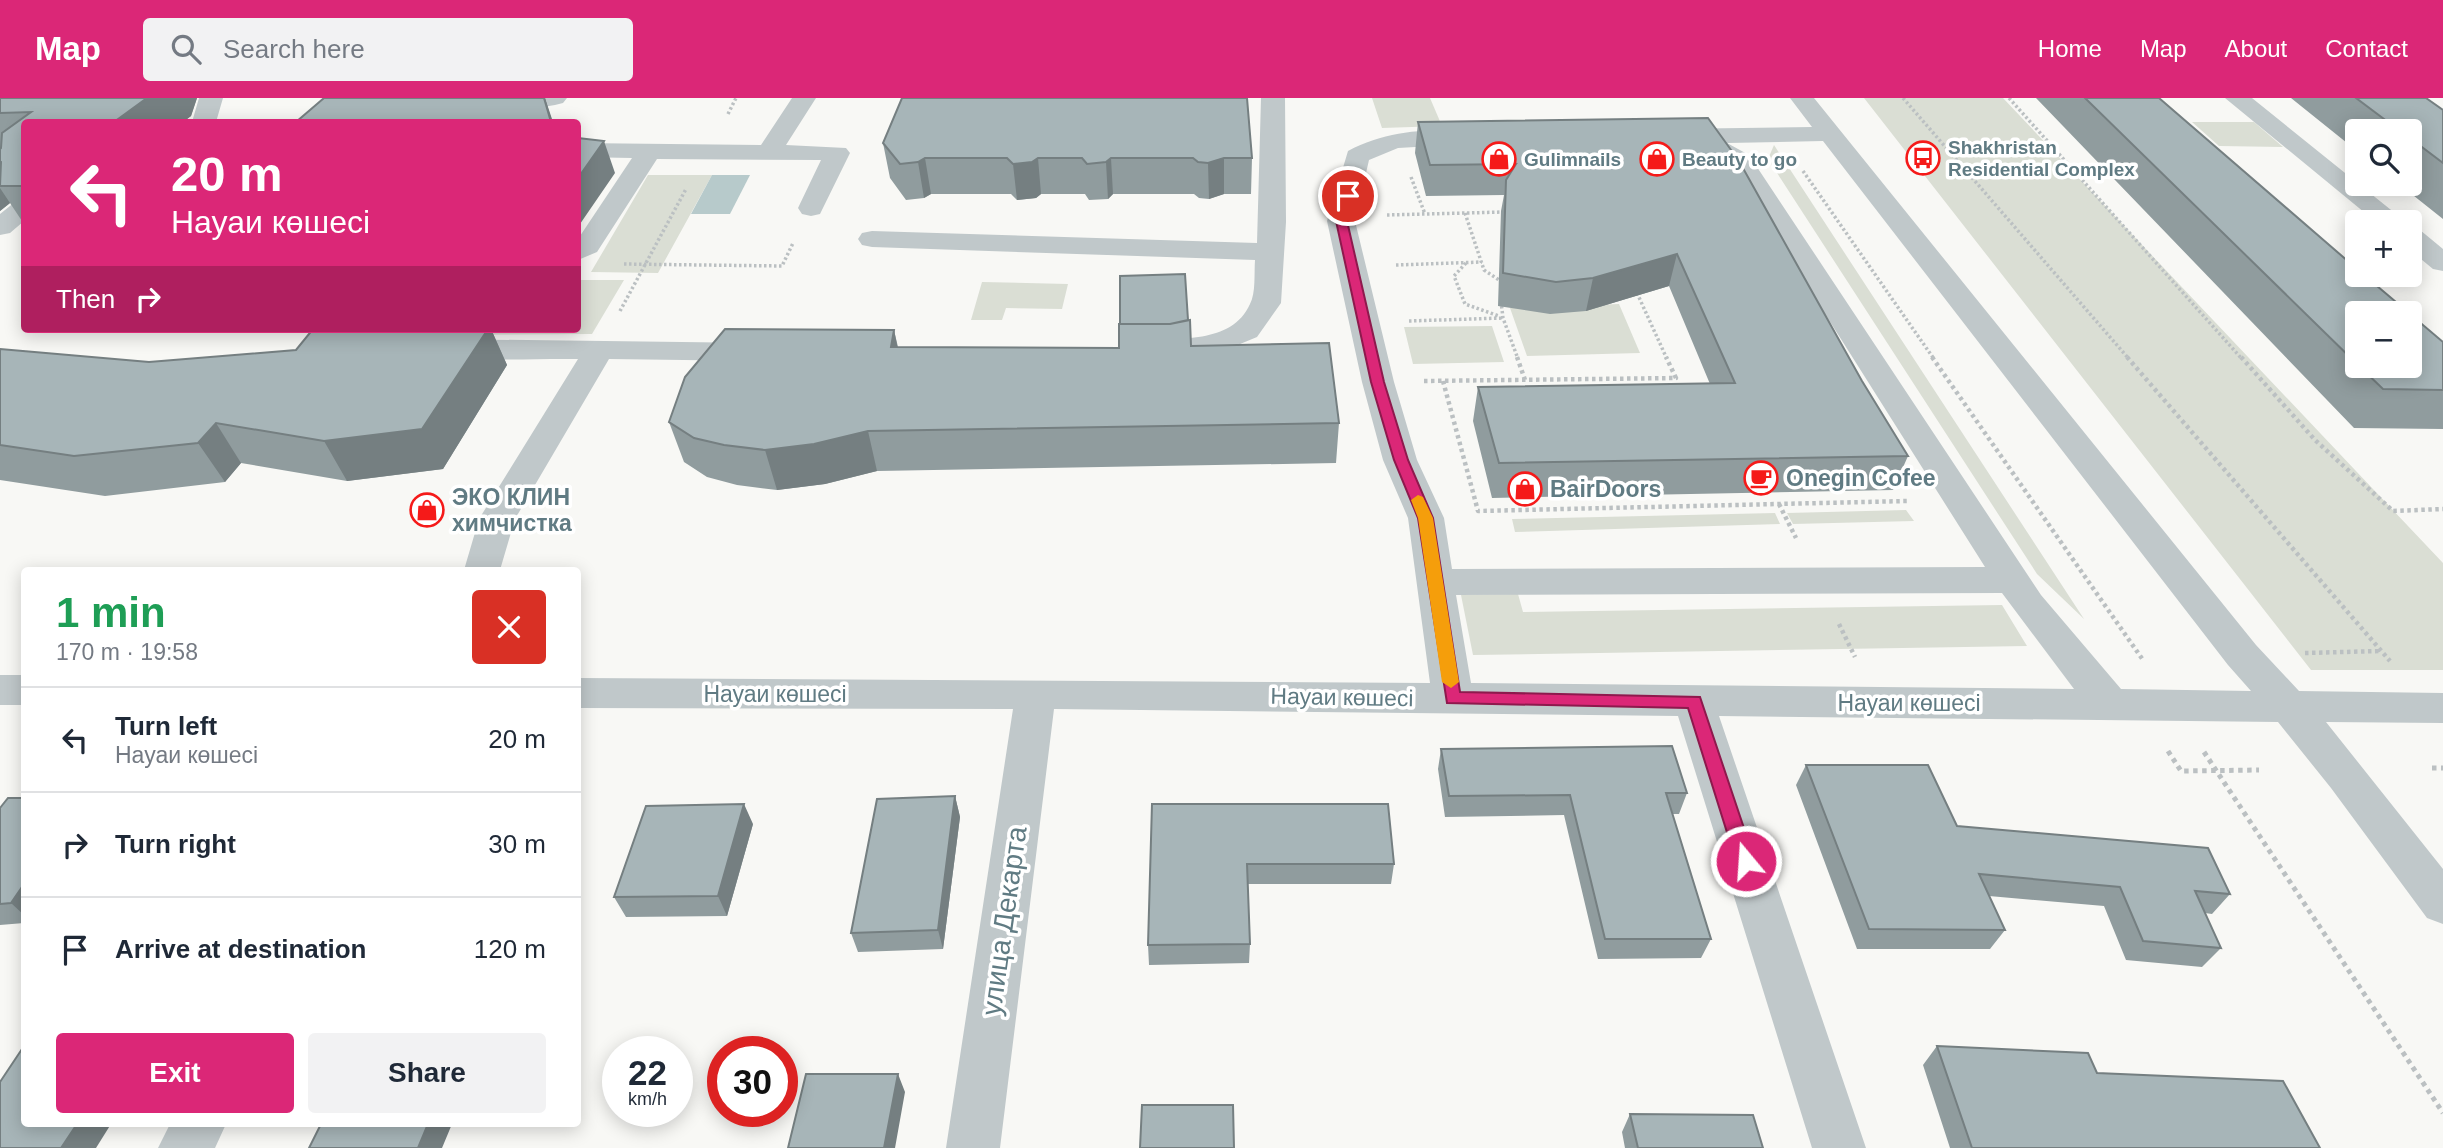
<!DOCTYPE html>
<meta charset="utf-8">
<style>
body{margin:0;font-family:Helvetica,sans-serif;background:#f2f2f3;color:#1f2937;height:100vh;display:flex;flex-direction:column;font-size:26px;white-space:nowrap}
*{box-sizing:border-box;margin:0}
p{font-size:23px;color:#747a83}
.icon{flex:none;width:38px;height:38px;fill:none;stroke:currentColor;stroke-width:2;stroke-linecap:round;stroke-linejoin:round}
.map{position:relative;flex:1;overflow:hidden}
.side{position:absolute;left:21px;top:469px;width:560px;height:560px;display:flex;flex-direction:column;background:#fff;border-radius:7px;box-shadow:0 4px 18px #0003}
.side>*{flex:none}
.banner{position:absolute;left:21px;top:21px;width:560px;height:214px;border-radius:7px;box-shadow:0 4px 18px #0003;background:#db2777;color:#fff;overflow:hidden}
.controls{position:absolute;left:2345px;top:21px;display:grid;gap:14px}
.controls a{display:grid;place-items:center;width:77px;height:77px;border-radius:7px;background:#fff;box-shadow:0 4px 18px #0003;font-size:35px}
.speed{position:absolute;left:602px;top:938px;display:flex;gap:14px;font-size:35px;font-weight:700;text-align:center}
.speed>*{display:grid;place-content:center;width:91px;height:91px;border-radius:50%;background:#fff;box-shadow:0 4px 18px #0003;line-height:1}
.speed small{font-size:18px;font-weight:400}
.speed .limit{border:10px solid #d22;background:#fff;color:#111}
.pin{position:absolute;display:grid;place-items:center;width:60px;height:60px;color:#fff;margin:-30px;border:4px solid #fff;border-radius:50%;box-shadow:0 2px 7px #0007}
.me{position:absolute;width:77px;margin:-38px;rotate:342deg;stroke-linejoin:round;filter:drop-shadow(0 0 5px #0008)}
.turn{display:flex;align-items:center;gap:24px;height:147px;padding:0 35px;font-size:32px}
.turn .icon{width:91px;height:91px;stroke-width:2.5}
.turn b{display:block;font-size:49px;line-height:60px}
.then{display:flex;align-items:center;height:66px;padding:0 35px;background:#0003;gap:14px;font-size:26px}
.round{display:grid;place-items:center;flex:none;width:74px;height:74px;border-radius:7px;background:#f2f2f3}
.headline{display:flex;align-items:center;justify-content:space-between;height:119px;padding:0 35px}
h1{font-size:42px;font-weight:700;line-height:52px;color:#1e9e55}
.button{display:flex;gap:14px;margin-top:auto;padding:14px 35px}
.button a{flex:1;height:80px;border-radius:7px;background:#db2777;color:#fff;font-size:28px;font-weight:700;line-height:80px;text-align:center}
.button a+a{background:#f2f2f3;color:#1f2937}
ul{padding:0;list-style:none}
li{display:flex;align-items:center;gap:21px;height:105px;padding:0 35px;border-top:2px solid #e0e1e3}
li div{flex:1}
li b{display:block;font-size:26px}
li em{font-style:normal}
header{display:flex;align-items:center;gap:42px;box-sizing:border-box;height:98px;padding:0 35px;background:#db2777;color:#fff}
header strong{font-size:33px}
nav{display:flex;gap:38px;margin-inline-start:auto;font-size:24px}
.search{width:490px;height:63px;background:#f2f2f3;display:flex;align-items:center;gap:18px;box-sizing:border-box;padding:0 24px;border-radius:7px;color:#747a83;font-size:26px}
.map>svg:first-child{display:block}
</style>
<header>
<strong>Map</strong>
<div class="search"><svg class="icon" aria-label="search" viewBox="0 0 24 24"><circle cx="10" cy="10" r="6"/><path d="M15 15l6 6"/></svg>Search here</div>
<nav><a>Home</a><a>Map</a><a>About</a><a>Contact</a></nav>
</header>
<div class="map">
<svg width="2443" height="1050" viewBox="0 0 2443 1050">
<rect width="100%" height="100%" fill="#f8f8f5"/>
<!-- green -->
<path fill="#daded4" d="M1372,0H1430L1442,28L1382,30Z
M1864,0H2003L2443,465V572H2311Z
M2192,24H2254L2283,49L2219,48Z
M1774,47L2084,521L2037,476L1768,61Z
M648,77H712L658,175L591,174Z
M578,182H624L592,236L429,237L433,231H578Z
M982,184L1068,186L1062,211L1006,210L1002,222H971Z
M1619,206L1640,255L1527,258L1510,210Z
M1492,228L1504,264L1413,266L1404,229Z
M1906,412L1914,423L1793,426L1787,415Z
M1775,415L1780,426L1515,434L1512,421Z
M1518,496L1523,514L2002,507L2027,548L1473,557L1461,497Z"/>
<!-- water -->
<path fill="#b7cacb" d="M712,77H750L730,116H691Z"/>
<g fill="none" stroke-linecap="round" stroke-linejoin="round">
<!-- path-far2 -->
<path stroke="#bbc0c2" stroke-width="3.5" stroke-dasharray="2.5 2.5" stroke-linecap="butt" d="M1903,0L2129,261
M2009,0L2242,261
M728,16L736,0
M1803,73L1934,261
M1411,79L1425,116
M1465,115L1484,172L1502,184
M1387,117L1504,114
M1466,165L1454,178L1465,206L1499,218
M624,166L782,168L793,145
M1396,167L1482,164
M1637,195L1667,261
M1501,203L1503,220L1518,261
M620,213L686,91
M1409,223L1503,220"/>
<!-- path-far1 -->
<path stroke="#bbc0c2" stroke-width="4.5" stroke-dasharray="3.5 3.5" stroke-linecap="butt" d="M1517,259L1525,282
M1932,259L2143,562
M2127,259L2390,563
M2241,259L2315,342L2393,413L2443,411
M1424,283L1676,280L1666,259
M1443,283L1478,413L1907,403
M1779,406L1796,440
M1839,526L1855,559
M2305,555L2380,553"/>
<!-- path -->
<path stroke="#bbc0c2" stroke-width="5" stroke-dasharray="4.5 4.5" stroke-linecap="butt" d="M2168,653L2181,673L2259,672
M2204,654L2443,1015
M2432,670H2443"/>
<!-- minor -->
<path fill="#c0c8ca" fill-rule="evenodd" d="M199,0H223L216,24H192Z
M512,0H567L563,5L555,7L451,24H398L401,19L410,17Z
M792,0H816L786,47L846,50L850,55L820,116L811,118L802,116L798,110L821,62L657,61L597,154L578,162V141L632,60L578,59V45L761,47Z
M1261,0H1285L1286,124L1281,205L1257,239L1228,251L1171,262L1141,260L1137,253L1141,246C1178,237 1231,248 1250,206C1256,195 1254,175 1255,162L872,149L862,147L858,141L862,135L872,133L1257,145Z
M1790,0H1814L2256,547L2299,593L2443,595V625L2326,624L2443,771V826L2427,820L2331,690L2278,624L1719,618L1866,1050H1812L1678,618L1054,611L1000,1050H946L1013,611L578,610V580L1430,585L1408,420L1383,362L1362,284L1327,123L1348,53C1386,33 1425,31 1467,32L1476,34L1479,39L1476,44L1467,46L1398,50L1369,62L1355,123L1394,284L1417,362L1444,420L1452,471L1985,469L1731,67L1709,55L1702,45L1658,43L1655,38L1658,33L1667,31L1812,29ZM1823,43L2228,567L2251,593L2121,591L2041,497L1749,57L1727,45ZM2002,495L2074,591L1471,585L1456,497Z
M2225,0H2252L2406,124H2376Z
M24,102V123L10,135L0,137V116L15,104Z
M2410,130L2420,132L2443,151V173L2433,171L2410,152Z
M393,231H423L421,234L424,239L439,241L759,245L770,247L774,254L770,261L759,263L609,261L515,421L500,472H464L479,421L578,261C524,260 454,266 402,253L391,234Z
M0,577H24V607H0Z
M170,1026H226L215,1050H158Z"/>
</g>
<!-- wall -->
<path fill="#909c9e" d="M0,0H197L191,18L183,24H24V126L10,105L0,113Z
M2036,0H2159L2357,215V268H2410L2443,244V331L2354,330Z
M2291,0H2426L2443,12V121L2399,86H2410V33H2357V53Z
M1708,20L1862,283L1908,358L1893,392L1492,400L1473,323L1478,289L1710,286L1669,188L1586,213L1550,216L1498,208L1501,113L1504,97L1426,98L1415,55L1418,24Z
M883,45L1252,60L1251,96H1224L1209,101L1199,100L1194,96H1113L1108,101L1089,102L1085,96H1041L1036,100L1017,102L1011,96H931L924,100L906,102L890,80Z
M1188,222L1191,248L1339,325L1336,365L877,373L825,386L777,392L737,387L707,379L684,364L669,324L894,232L898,249L1119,250Z
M491,231L507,267L443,371L347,383L241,365L225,384L105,398L0,382V251L149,264L296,252Z
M1441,651L1687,695L1679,716H1672L1711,841L1701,860L1598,861L1564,717L1445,719L1438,671Z
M1806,667L1957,728L2230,796L2212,816L2205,815L2221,850L2202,869L2126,862L2104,808L1989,798L2005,832L1990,851H1857L1796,687Z
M955,698L960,719L943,851L858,854L851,835Z
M24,700V825L0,827V710Z
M1152,706L1394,766L1391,786H1248L1250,846L1249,865L1149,867L1148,847Z
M753,726L727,818L626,819L614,799Z
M1937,948L2097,975L2320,1050H1950L1923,967Z
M1630,1016L1763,1050H1625L1622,1034Z"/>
<!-- shaded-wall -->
<path fill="#757f81" d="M147,0H197L191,18L183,24H114Z
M544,0H545L553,24H551Z
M604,43L615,75L580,126L578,119V80Z
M925,60L931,96L924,100L918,64Z
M1038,60L1041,96L1036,100L1017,102L1013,66Z
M1111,60L1113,96L1108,101L1106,64Z
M1224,60V96L1209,101L1208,65Z
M0,90L10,105L0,113Z
M1677,156L1669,188L1586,213L1593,180Z
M488,231H491L507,267L443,371L347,383L324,343Z
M894,232L902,271L891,249Z
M216,325L241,365L225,384L198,345Z
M868,333L877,373L825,386L777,392L765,352Z
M955,698L960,719L943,851L938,832Z
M744,706L753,726L727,818L718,798Z
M24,786V817L11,805Z
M898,976L905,994L895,1050H884Z
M77,1026H111L96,1050H61Z
M428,1026H452L442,1050H418Z"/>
<!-- building -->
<path fill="#a7b5b8" stroke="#757f81" stroke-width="2" d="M0,0H147L114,24H24V88H0L1,64L0,63V51L1,50L2,35L31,14L0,15Z
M324,0H544L551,24H296Z
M902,0H1247L1252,60H1224L1208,65L1198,64L1193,60H1111L1106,64L1087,66L1082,60H1038L1032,64L1013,66L1007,60H925L918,64L900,66L883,45Z
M2085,0H2159L2357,171V177H2364L2409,215H2357V266Z
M2356,0H2426L2443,12V65L2410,40V33H2400Z
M1708,20L1739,63L1862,283L1908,358L1499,365L1478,289L1735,285L1677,156L1593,180L1556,184L1503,175L1506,82L1516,66L1430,67L1418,24Z
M578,40L604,43L578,80Z
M1185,176L1188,222L1170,226H1120V178Z
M2410,216L2443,244V292L2383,291L2359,268H2410Z
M1190,222L1191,248L1329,245L1339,325L868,333L814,346L765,352L724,347L694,340L669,324L685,279L725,231L894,232L891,249L1119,250V226H1170Z
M313,231H488L422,331L324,343L216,325L198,345L74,358L0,347V251L149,264L296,252Z
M1672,648L1687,695H1666L1711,841H1605L1570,697L1449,698L1441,651Z
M1806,667H1928L1957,728L2208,750L2230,796L2195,793L2221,850L2143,843L2120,789L1979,776L2005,832L1869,831Z
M955,698L938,832L851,835L877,701Z
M8,700H24V786L11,805L0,806V710Z
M744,706L718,798L614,799L646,708Z
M1152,706H1388L1394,766H1247L1250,846L1148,847Z
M24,948V1026H77L61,1050H0V984Z
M1937,948L2088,955L2097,975L2283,983L2320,1050H1972Z
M806,976H898L884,1050H788Z
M1142,1007H1233L1234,1050H1140Z
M1630,1016L1753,1017L1763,1050H1638Z
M321,1026H428L418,1050H309Z"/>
<!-- route -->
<path fill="#db2777" stroke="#8e194d" stroke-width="2" d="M1348,95L1353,98L1347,123L1384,284L1408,362L1433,420L1460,594L1700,599L1755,763L1752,769L1746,771L1739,769L1736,763L1688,610L1447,605L1418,420L1394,362L1371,284L1336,123L1342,98Z"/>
<!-- slow -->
<path fill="#f59e0b" d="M1418,397L1423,399L1433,420L1459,584L1451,590L1442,584L1418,420L1411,402Z"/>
<!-- icons -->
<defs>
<symbol id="bus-ring" viewBox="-11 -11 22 22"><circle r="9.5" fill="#fff" stroke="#f51a19" stroke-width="1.5"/><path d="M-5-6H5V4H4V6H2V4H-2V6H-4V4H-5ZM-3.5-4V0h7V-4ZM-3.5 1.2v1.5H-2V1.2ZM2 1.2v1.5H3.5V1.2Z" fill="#f51a19"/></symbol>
<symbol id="shop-ring" viewBox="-11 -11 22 22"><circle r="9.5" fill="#fff" stroke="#f51a19" stroke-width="1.5"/><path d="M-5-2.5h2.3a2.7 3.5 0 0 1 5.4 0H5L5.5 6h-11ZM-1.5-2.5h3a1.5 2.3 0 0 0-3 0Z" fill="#f51a19"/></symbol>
<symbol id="cafe-ring" viewBox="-11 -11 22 22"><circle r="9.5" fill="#fff" stroke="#f51a19" stroke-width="1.5"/><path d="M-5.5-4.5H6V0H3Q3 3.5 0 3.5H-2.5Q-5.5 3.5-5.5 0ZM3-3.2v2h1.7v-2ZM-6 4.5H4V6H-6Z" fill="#f51a19"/></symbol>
</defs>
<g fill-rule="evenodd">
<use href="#bus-ring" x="1904" y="41" width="38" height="38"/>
<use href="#shop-ring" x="1480" y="42" width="38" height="38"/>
<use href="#shop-ring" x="1638" y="42" width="38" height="38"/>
<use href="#cafe-ring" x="1742" y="361" width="38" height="38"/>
<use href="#shop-ring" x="1506" y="372" width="38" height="38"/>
<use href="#shop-ring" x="408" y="393" width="38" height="38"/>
</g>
<g text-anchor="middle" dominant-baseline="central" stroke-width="7" stroke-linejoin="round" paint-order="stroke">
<!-- far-poi labels -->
<g font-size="19" font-weight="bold" fill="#607b83" stroke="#fff" text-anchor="start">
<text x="1948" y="49">Shakhristan<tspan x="1948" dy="22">Residential Complex</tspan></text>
<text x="1524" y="61">Gulimnails</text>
<text x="1682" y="61">Beauty to go</text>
</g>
<!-- poi labels -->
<g font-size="23" font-weight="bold" fill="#607b83" stroke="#fff" text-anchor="start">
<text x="1786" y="380">Onegin Cofee</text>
<text x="1550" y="391">BairDoors</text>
<text x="452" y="399">ЭКО КЛИН<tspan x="452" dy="26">химчистка</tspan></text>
</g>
<!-- street labels -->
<g font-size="23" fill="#607b83" stroke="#fff">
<text x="775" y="596">Науаи көшесі</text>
<text transform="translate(1342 599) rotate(1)">Науаи көшесі</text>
<text x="1909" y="605">Науаи көшесі</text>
</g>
<!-- near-street labels -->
<g font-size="28" fill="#607b83" stroke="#fff">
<text transform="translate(1004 823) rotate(-82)">улица Декарта</text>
</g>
</g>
</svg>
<div class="controls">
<a><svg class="icon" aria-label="search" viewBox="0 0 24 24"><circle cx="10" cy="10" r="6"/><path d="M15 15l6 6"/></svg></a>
<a>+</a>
<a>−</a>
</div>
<div class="speed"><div>22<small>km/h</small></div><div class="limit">30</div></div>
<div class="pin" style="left:1348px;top:98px;background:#d93025"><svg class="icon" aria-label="arrive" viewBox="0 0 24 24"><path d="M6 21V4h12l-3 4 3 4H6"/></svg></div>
<svg class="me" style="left:1746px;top:763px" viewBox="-20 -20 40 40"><circle r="17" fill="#db2777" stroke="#fff" stroke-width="3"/><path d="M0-11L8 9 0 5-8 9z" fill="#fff"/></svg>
<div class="banner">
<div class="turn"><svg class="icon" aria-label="left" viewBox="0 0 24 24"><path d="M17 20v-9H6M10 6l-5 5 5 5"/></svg><div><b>20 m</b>Науаи көшесі</div></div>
<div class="then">Then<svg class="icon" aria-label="right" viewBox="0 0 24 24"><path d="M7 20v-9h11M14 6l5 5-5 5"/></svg></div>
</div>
<section class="side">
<div class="headline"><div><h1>1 min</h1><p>170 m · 19:58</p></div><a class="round" style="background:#d93025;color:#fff"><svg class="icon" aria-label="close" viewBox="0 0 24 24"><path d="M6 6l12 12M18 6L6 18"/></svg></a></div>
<ul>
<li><svg class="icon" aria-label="left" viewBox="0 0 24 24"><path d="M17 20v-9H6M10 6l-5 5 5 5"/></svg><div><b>Turn left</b><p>Науаи көшесі</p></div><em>20 m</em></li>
<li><svg class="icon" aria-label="right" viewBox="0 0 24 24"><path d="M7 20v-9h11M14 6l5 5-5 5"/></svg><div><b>Turn right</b></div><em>30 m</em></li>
<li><svg class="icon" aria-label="arrive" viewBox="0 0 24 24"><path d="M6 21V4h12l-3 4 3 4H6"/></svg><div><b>Arrive at destination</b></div><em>120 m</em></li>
</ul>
<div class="button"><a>Exit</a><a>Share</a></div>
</section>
</div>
